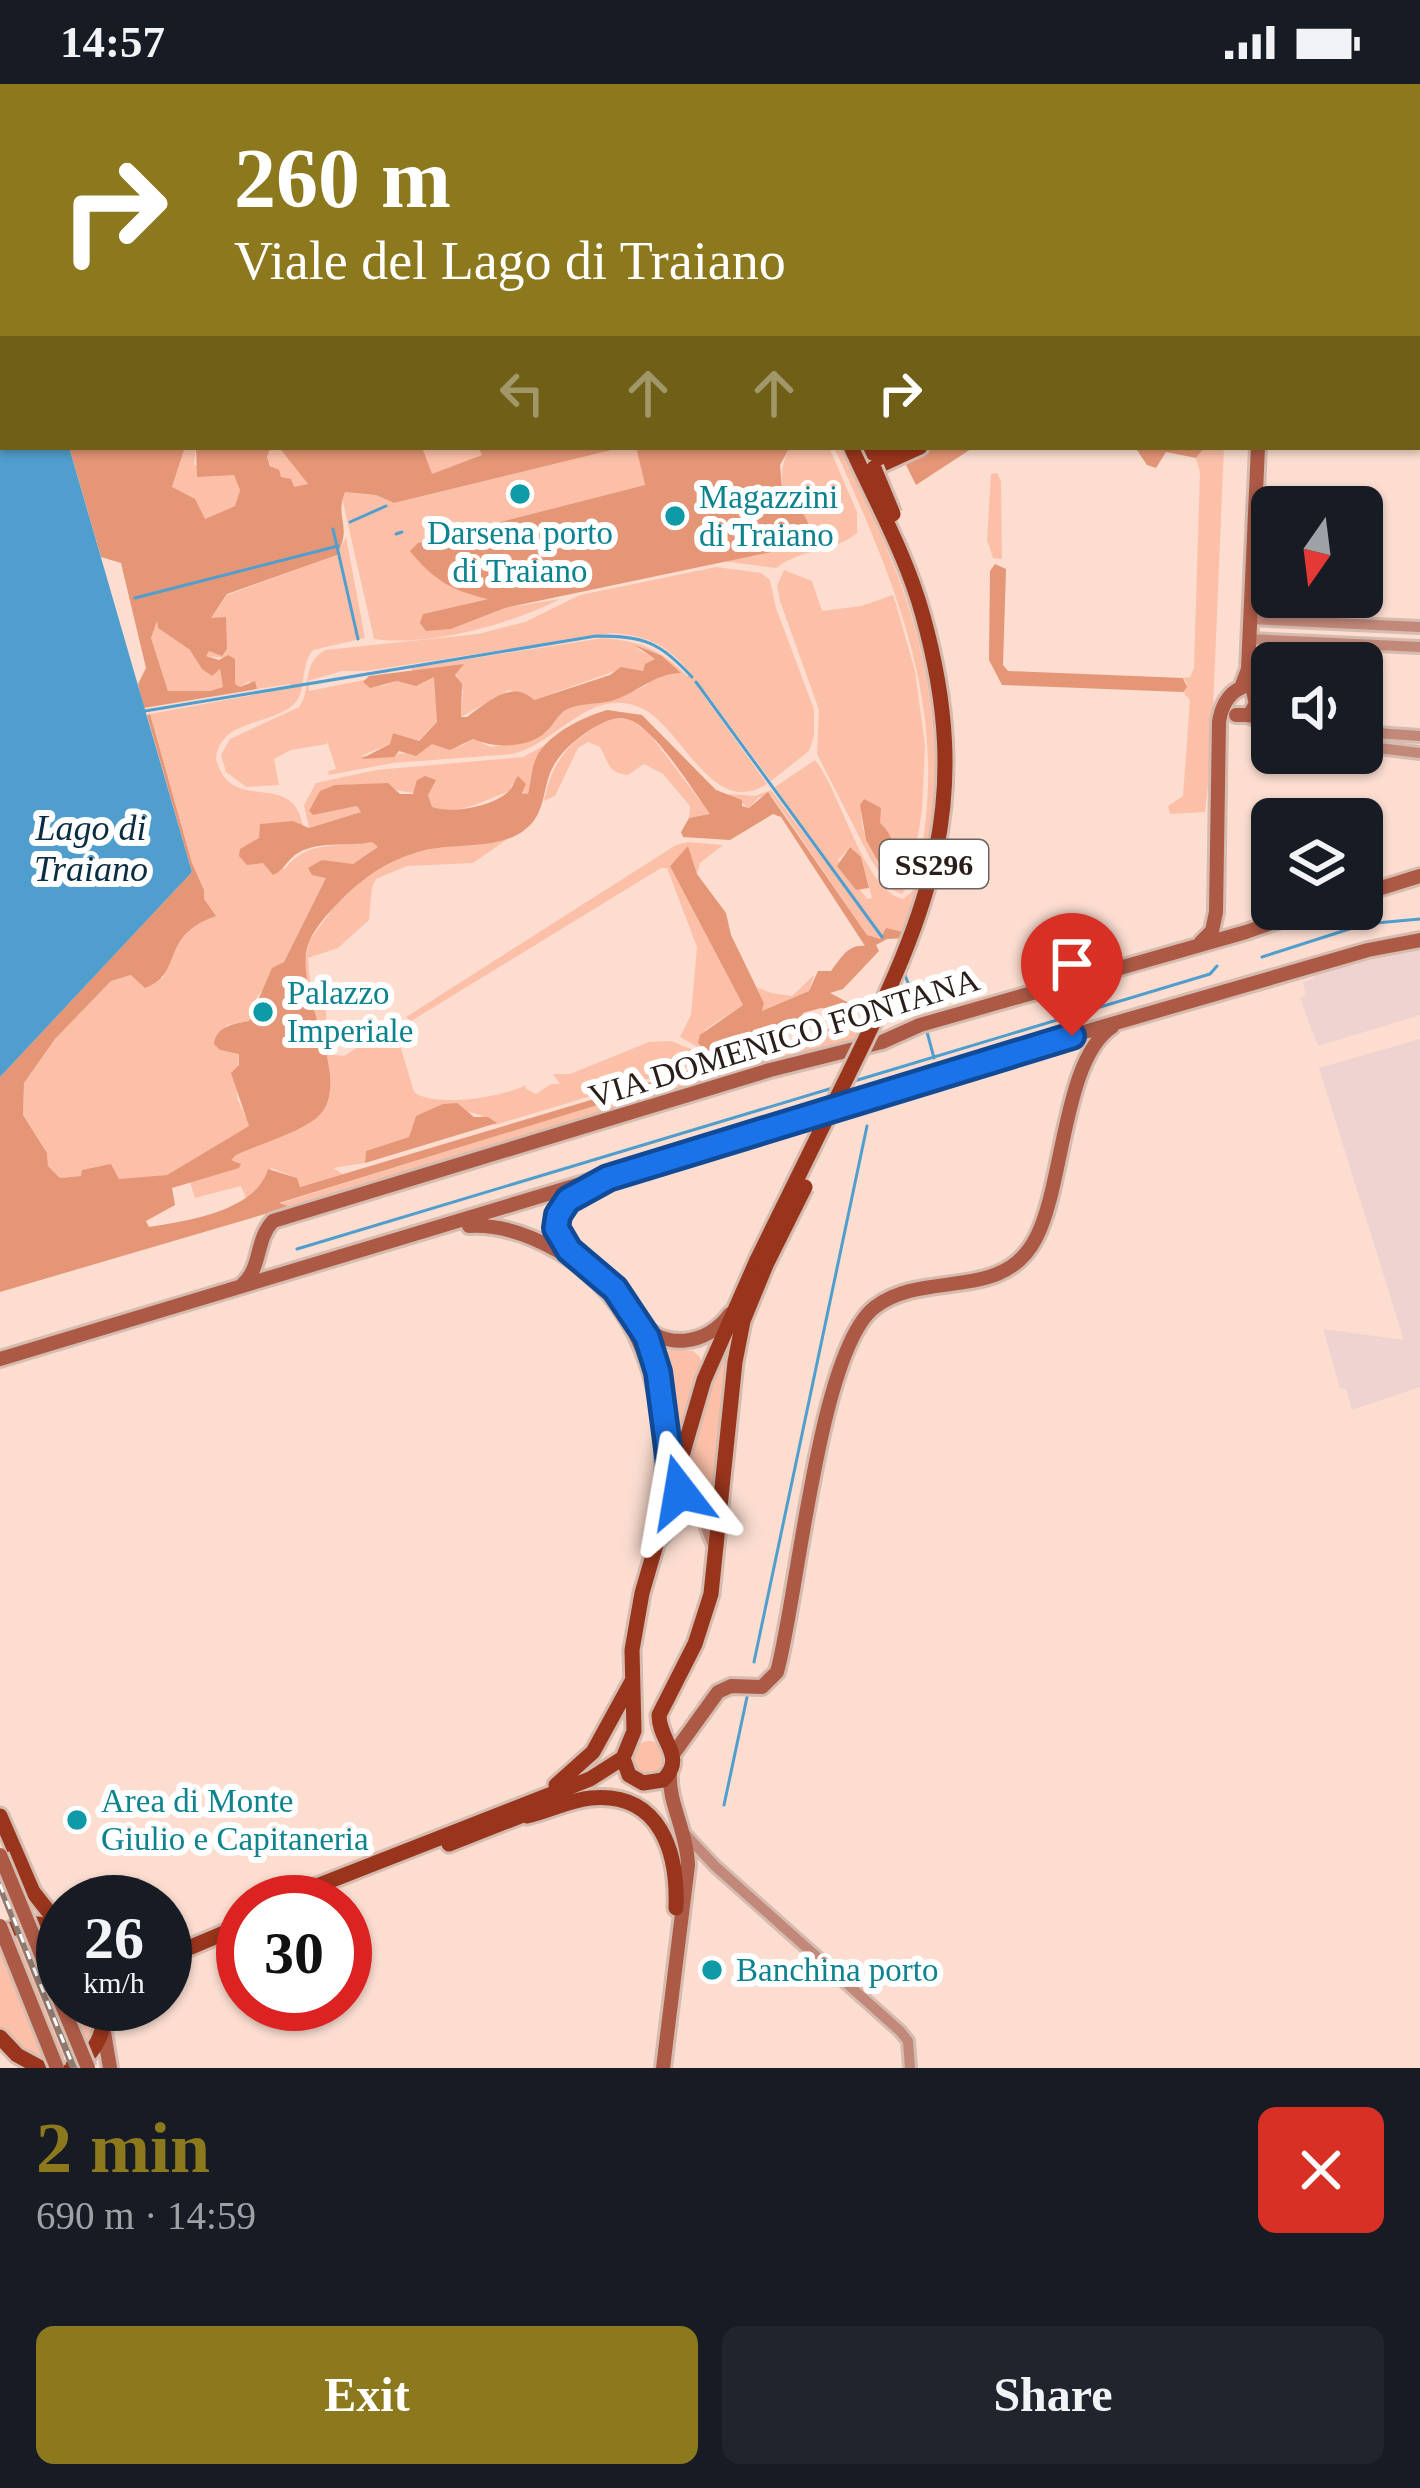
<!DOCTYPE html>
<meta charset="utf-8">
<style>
body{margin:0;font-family:"Times New Roman",serif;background:#20242c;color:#f1f3f6;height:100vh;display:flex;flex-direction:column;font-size:45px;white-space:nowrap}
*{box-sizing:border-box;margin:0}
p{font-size:39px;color:#9ea1a6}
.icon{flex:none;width:66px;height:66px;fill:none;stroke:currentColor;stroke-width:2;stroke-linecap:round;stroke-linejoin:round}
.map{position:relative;height:1984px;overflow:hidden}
.panel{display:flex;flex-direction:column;background:#171b24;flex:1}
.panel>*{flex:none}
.banner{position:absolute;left:0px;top:0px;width:1422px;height:366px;box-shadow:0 3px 9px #0004;background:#8c781d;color:#fff;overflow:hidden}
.needle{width:78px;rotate:194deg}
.tools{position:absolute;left:1251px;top:402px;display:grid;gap:24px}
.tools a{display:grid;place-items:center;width:132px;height:132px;border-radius:18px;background:#171b24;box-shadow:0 3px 9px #0004;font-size:60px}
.speed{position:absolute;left:36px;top:1791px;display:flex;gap:24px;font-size:60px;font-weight:700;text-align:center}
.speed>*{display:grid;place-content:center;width:156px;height:156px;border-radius:50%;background:#171b24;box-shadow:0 3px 9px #0004;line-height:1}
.speed small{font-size:30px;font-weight:400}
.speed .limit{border:18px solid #d22;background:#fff;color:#111}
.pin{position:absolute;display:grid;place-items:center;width:102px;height:102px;color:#fff;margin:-123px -51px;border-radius:50% 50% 50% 0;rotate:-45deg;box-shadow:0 0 12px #0007}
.pin .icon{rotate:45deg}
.me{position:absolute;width:132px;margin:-66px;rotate:346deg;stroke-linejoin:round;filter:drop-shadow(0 0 9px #0008)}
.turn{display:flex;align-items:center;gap:42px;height:252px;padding:0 36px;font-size:54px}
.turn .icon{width:156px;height:156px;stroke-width:2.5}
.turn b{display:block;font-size:84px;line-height:102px}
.lanes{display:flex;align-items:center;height:114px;padding:0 36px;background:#0003;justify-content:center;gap:60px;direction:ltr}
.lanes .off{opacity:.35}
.round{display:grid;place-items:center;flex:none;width:126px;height:126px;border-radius:18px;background:#20242c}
.overview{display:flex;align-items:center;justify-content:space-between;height:204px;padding:0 36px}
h1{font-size:72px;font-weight:700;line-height:90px;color:#8c781d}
.primary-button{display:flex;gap:24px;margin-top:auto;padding:24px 36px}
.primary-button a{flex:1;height:138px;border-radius:18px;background:#8c781d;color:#fff;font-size:48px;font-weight:700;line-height:138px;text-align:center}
.primary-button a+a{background:#20242c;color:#f1f3f6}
.status{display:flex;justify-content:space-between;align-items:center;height:84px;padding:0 60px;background:#171b24;direction:ltr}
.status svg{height:33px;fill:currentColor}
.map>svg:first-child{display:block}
</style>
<div class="status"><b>14:57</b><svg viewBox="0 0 49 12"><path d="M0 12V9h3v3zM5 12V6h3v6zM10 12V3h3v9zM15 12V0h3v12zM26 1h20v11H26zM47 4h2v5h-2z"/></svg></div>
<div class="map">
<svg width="1420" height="1984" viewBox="0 0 1420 1984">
<rect width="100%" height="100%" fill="#fcddd0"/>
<!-- commercial -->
<path fill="#eed3d1" d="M1420,866V931L1318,962L1300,914L1306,911L1303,898L1313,895L1316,887Z
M1420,955V1303L1352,1326L1346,1305L1340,1304L1323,1245L1404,1256L1319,984Z"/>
<!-- green -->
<path fill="#fcc0a8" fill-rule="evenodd" d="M185,363H196L194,381L235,391L240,406L235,422L205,435L172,404Z
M422,363H478L483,371L431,391Z
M624,363H636L645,401L418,459L491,514L423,530L451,545L505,524L560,515C511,540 430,563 374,555L342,414L345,408L376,411L394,419Z
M790,363H829L857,428V449C835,468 802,464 776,484L722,477L805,461C789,428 771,398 790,363Z
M834,363H842C863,413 889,464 906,515C942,622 948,744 903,848L887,845L880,855L874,856L867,851L772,712L759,713L749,724L728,710L755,712L771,706L854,816L775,703L815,676C841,708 863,805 903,815L912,808C957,642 901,512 834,363ZM850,763L861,773L872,814L867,815L838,776Z
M1205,363H1224L1211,673L1205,728L1170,730L1168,722L1183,712L1190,616L1183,608L1187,599L1183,594L1190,593L1194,584L1200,388L1196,374Z
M270,365L281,366L308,400L294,404C282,395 272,387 267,373Z
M997,389L1001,397L1002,475L993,474L987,456L991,390Z
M346,453L365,554L313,566C299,582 308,608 293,621C269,642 220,635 216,675C231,733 292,683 303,742L293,737L259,754L263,778L285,785C306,755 340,764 372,757L379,763L353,780L322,791L327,793L284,878L257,913L249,937L227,941L220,966L239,969L237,1014L250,1042L167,1091L119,1096L111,1080L81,1092L60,1094L48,1082L47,1069L23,1031L24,999L55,955L111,897L131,891L163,894L177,856L202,835L204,806L192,779L150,630L292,604L290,600L257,605L249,597L240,603L235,600L234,584L225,574L206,572V568L225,553L226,544L211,534L227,511L337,471Z
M716,483L761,489L770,496L776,524L814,625V652L809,667L771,697L704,606L698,604L767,700C712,736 681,641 641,624C590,601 556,661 512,670L393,679L329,691L328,687L336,685L327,657V660L291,666L274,675L279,701L246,703L226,688L221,671L230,655L299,623C313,603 300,581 325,566L478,550L525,538L580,511ZM613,549C650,552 669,562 692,591L687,592C661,566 641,557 603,554L412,584L411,589L455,587L463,607L461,633L509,606L534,616L615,587L640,588L656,575L636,564L662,572L647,601L611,617L576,621L559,630L547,648L536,654L491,663L473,655L461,662L432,659L409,669L361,672L390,660L394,649L418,657L437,638L436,595L431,592L423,599L397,597L382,602L364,596L309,607L308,597L342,587H366Z
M784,486L812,497L822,527L861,522L893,511L896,520L915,587L925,661L922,726L911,797L902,810L890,805L870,774L817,670L819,626L780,517L777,502ZM863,716C886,731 882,764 883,789C871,766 856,742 863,716Z
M157,536L158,544L190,566L212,592L220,585L223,603L210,607H168L151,554Z
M608,635H629L649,649L711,731L689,734L690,722L663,690L644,680L628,691C607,689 609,678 600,663L588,658L578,664L555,712L544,717C553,673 570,658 608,635Z
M551,658L536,673L528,711L512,700L510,707C484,716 460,732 432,724L428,711C385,708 338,681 310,728L313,731L357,722L361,728L309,744L304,721L316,699L376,686L523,673Z
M509,754L473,779L407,782L376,795L372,803L369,836L338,864L308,874L310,897C337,919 320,942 328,970L344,972L401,936L404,941L398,954L414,1008C434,1024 503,1013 526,1001L525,1004L536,1010L551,1000H560L553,990H570L649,958L671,957L703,970L693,976L694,981L495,1041C481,1024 440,1024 416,1032L409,1053L366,1067L365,1079L333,1084L343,1090L299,1103L297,1094L271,1084L264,1098L246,1114L241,1102L195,1114L190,1098L236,1071L310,1039L330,1010L329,988L304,883L309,857L334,823L367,791L390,778L423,766Z
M688,758L723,761L700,779L697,790L688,764L670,781L743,921L705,946V967L680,953L691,931L697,863L667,784H661L411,937L406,933L676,761Z
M814,891L809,907L761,928L764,919L757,903L771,909L792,912Z
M846,943L863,944L856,958L785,973L288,1122L275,1121Z
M668,1266L693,1267L700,1273L701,1281L674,1362L669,1361L662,1280Z
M720,1267L728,1270L715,1400L710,1407L691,1409L683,1401L682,1390Z
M632 1674a17 17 0 1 1 34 0a17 17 0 1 1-34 0Z
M17,1847L56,1848L63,1854V1920H100C99,1929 100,1943 96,1950C94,1957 88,1961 83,1966C55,1984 21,1969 0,1944V1861Z"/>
<!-- forest -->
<path fill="#e49677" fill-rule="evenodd" d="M0,152H3V345L0,344Z
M69,363H185L172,403L195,415L205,435L235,422L240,406L234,391L197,393L196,363H422L432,390L482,371L478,363H624L394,419L376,411L345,408C334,435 353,440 337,471L227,510L211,534L226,533L227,565L222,572L209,567L206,572L219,576L228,571L235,575V600L240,603L255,597L257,605L144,624L138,600L146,584L121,479L101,473ZM270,365L281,366L308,400L294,403L291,395L281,393L279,386L270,382L267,373ZM157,537L158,544L190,566L202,585L212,592L220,585L223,603L210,607H168L151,554Z
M636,363H790L780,381L783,416C802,423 809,434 811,454L805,461L505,524L451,545L426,547L420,539L423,530L488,515C453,507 433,496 410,467L418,459L645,401Z
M929,363H974L916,401L905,379Z
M1129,363H1205L1196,374L1166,368L1156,384L1147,381L1137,366Z
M995,480L1006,485L1003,581L1008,587L1183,594L1187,603L1183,608L1002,601L989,576L990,487Z
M635,561L662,572L681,589C654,589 636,610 611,617C595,621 579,618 564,627C556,633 553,642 546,648C527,665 494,664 473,655L450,666L432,660L416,672L399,667L394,673L361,675L390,660L393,649L419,657L437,638L434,593L416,602L397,597L370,604L363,598L369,592L464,580L455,591L462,600L461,633H467C489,617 513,595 534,616L610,591L621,583L643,587L645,580L655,575Z
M607,626L642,631L716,706L742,716V722L749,724L768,708L867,851L880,855L886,844L903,848L909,834L906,854L887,855L876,861L879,867L843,905L830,909L849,919L845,928L821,924L803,929L802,940L773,957L694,981L691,979L706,967L698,959L700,951L743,921L670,782L688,762L697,790L726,829L731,851L764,919L762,927L809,907L818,887H831C841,874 848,860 865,862L781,733L773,730L730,756L683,753L681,748L689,734L710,730C693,707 654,642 627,635C614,632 604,638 593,644C579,653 562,666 554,681C543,699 546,724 531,740C505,769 453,757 418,768C387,777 365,792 342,815C331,826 315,843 309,858C289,907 364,1006 311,1038C289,1052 260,1060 236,1071L231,1076L241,1080L239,1084L172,1104L175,1121L146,1137L149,1143C188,1137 256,1127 268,1085L297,1094L300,1103L852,938L831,949L279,1119L288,1122L265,1130L0,1208V993L192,788L147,631L150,630L192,779L204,806V815L216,832C158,852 185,889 145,904L131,891L111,897L55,955L24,999L23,1031L47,1069L48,1082L60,1094L81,1092L82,1086L111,1080L119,1095L167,1091L249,1042L231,989L239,981V970L220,966L214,960C216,942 234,940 249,937L272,884L284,878L326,794L312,791L308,784L322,776L353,780L378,763L372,758C348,763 315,756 295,771C286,778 284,786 273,791L263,779L247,781L239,772L240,765L259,754L260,740L293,737L309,744L361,728L357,722L313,731L309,727L320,707L335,701L388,699L400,710H413L417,696L425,692L436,696L428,711L432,723C452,730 491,723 508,708C513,704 514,697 518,692L526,700L522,709L528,710C531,698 532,680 538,670C552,648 583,633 607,626Z
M864,715L881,724L880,739C895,752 897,770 892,788L884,789L866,756L860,721Z
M850,763L861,773L869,804L856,806L837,782Z
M457,1019L474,1033H488L497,1039L365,1079L366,1067L409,1053L416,1032L443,1020Z"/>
<!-- water -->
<path fill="#509ecd" d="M0,0H191L207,3H3V7Z
M0,344L3,363H69L192,788L0,993Z"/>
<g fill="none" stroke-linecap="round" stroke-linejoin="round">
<!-- stream -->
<path stroke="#509ecd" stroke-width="3" d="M350,438L386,422
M333,445L358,555
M396,450L402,448
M135,514L338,462
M696,598L882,853
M145,627L596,552C645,552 659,558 692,593
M1262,873L1365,840L1420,835
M902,884L919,926
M927,948L934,974
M851,998L1210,890L1217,882
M297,1165L836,1003
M754,1578L867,1042
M724,1721L747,1613"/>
<defs>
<path id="street" d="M295,1L299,0
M1419,72H1420
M1250,535L1420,543
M1249,555L1420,563
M1245,632L1272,644
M1362,648L1420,652
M1362,662L1420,669
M641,1242L654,1268L661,1310
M675,1399L684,1412L703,1420L705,1427
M659,1459L679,1436L684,1419L691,1416
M714,1463C701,1436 700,1426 721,1405
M685,1750L715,1782L900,1947L908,1957L910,1984"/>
<path id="secondary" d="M0,141H3
M1419,214H1420
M1236,631H1249L1256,620L1248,585L1258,363
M1362,810L1420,792
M1201,858L1212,847L1216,828L1219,638C1221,624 1228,609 1241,604L1248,585
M469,1142C501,1140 530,1151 558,1167C650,1221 671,1327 661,1428
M577,1172L559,1151L556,1137L569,1116L584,1106
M243,1200C262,1183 255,1156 273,1137L770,986L882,958L920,941L1246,848L1312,825
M637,1236C664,1267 706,1262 730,1230
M0,1275L1098,944L1368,866L1420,856
M674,1669L718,1608L731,1602L762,1603L777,1588C798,1512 819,1265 875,1223C925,1185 1003,1219 1036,1154C1064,1101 1063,975 1112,943
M104,1948L110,1984
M663,1984L688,1781C687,1748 668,1718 670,1690"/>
<path id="primary" d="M693,0L694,3
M707,0L708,3
M865,366L878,371L897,363
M874,384L920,363
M757,1176L704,1296L642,1509L632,1566L634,1647L623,1674L629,1691L643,1699L663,1696C687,1672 659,1658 659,1631L695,1560L711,1510L735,1278L743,1237L766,1181
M556,1701L593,1668L632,1597
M0,1732L33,1808L63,1846
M527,1732C549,1727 569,1716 591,1714C661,1708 678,1769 676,1824
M449,1760L533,1727
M276,1818L590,1695L623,1674
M0,1853C19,1837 38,1836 60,1846
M165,1874L243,1841
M0,1953L17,1971L41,1984
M71,1984C97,1970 105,1948 105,1920"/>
</defs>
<!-- street casing -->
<use href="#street" stroke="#d6bbaf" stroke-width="16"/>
<!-- secondary casing -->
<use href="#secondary" stroke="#d6bbaf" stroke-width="20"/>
<!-- primary casing -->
<use href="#primary" stroke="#d6bbaf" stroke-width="21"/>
<!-- street -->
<use href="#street" stroke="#c2897a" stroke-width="10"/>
<!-- secondary -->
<use href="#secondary" stroke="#ac5a46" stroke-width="14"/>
<!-- primary -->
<use href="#primary" stroke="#99351c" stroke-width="15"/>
<defs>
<path id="rail" d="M0,1800L74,1984"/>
</defs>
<!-- rail casing -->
<use href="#rail" stroke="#8e7970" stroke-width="8"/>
<!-- rail -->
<use href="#rail" stroke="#fff" stroke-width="3" stroke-dasharray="9" stroke-linecap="butt"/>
<defs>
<path id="secondary-bridge" d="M0,1771L88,1984
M0,1842L57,1984"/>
<path id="primary-bridge" d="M874,384L893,430
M757,1176C788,1113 819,1050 850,987C931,823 974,716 923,532C907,473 876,418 851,363
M766,1181L805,1103"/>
</defs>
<!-- secondary-bridge casing -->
<use href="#secondary-bridge" stroke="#d6bbaf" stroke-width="20" stroke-linecap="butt"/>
<!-- primary-bridge casing -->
<use href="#primary-bridge" stroke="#d6bbaf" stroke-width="21" stroke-linecap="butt"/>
<!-- secondary-bridge -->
<use href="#secondary-bridge" stroke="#ac5a46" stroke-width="14"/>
<!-- primary-bridge -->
<use href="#primary-bridge" stroke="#99351c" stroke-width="15"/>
</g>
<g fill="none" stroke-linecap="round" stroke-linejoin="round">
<defs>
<path id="route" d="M680,1408L671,1387L658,1288L647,1253L615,1205L569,1166L556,1144L558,1131L568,1116L608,1094L1072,952"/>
</defs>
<!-- route casing -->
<use href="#route" stroke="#114b97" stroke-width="30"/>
<!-- route -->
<use href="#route" stroke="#1a73e8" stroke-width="21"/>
</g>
<!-- markers -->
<g fill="#0f9aa8" stroke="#fff" stroke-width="4.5">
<circle cx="520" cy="410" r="12"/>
<circle cx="675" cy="432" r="12"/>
<circle cx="263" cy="928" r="12"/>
<circle cx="77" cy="1736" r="12"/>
<circle cx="712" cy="1886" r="12"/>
</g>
<g text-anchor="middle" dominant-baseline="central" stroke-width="12" stroke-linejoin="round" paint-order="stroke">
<!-- shield labels -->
<rect fill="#fff" stroke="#69625e" stroke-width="3" x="880" y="756" width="108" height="48" rx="9"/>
<g font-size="30" font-weight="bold" fill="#291e19">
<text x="934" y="780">SS296</text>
</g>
<!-- culture labels -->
<g font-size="33" fill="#0d838f" stroke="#fff" text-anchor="start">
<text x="699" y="413">Magazzini<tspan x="699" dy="38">di Traiano</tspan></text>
<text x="520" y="449" text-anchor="middle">Darsena porto<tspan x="520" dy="38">di Traiano</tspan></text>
<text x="287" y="909">Palazzo<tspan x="287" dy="38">Imperiale</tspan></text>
<text x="101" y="1717">Area di Monte<tspan x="101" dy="38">Giulio e Capitaneria</tspan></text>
<text x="736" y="1886">Banchina porto</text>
</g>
<!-- street labels -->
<g font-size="33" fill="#291e19" stroke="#fff">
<text transform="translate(784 954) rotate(-17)">VIA DOMENICO FONTANA</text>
</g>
<!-- water labels -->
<g font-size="36" font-style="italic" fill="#0a2d41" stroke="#fff">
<text x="91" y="744">Lago di<tspan x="91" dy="41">Traiano</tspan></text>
</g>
</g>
</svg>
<div class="tools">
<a><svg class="needle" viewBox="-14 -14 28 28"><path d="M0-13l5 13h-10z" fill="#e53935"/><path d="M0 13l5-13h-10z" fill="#9ea1a6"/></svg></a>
<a><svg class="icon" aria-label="sound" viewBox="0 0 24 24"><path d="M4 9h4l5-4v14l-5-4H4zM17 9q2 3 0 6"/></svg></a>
<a><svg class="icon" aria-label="layers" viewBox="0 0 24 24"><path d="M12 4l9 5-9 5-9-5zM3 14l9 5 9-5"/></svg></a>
</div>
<div class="speed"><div>26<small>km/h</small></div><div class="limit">30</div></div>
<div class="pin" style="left:1072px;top:952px;background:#d93025"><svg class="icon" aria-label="arrive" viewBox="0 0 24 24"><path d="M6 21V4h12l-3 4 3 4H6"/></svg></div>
<svg class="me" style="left:680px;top:1408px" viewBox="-20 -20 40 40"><path d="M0-17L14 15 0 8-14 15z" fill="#1a73e8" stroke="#fff" stroke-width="4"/></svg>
<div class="banner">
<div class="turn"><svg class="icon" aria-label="right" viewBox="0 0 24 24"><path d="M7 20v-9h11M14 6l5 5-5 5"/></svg><div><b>260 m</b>Viale del Lago di Traiano</div></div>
<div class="lanes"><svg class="icon off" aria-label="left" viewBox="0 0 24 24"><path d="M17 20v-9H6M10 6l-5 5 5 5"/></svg><svg class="icon off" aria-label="ahead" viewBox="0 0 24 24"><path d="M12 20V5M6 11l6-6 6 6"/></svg><svg class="icon off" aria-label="ahead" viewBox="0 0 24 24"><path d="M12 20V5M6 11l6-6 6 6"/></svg><svg class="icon" aria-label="right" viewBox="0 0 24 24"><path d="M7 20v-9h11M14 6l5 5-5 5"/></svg></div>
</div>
</div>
<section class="panel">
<div class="overview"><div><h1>2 min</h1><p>690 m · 14:59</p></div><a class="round" style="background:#d93025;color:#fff"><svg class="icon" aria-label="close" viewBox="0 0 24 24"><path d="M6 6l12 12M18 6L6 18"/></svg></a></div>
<div class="primary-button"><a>Exit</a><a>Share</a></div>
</section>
